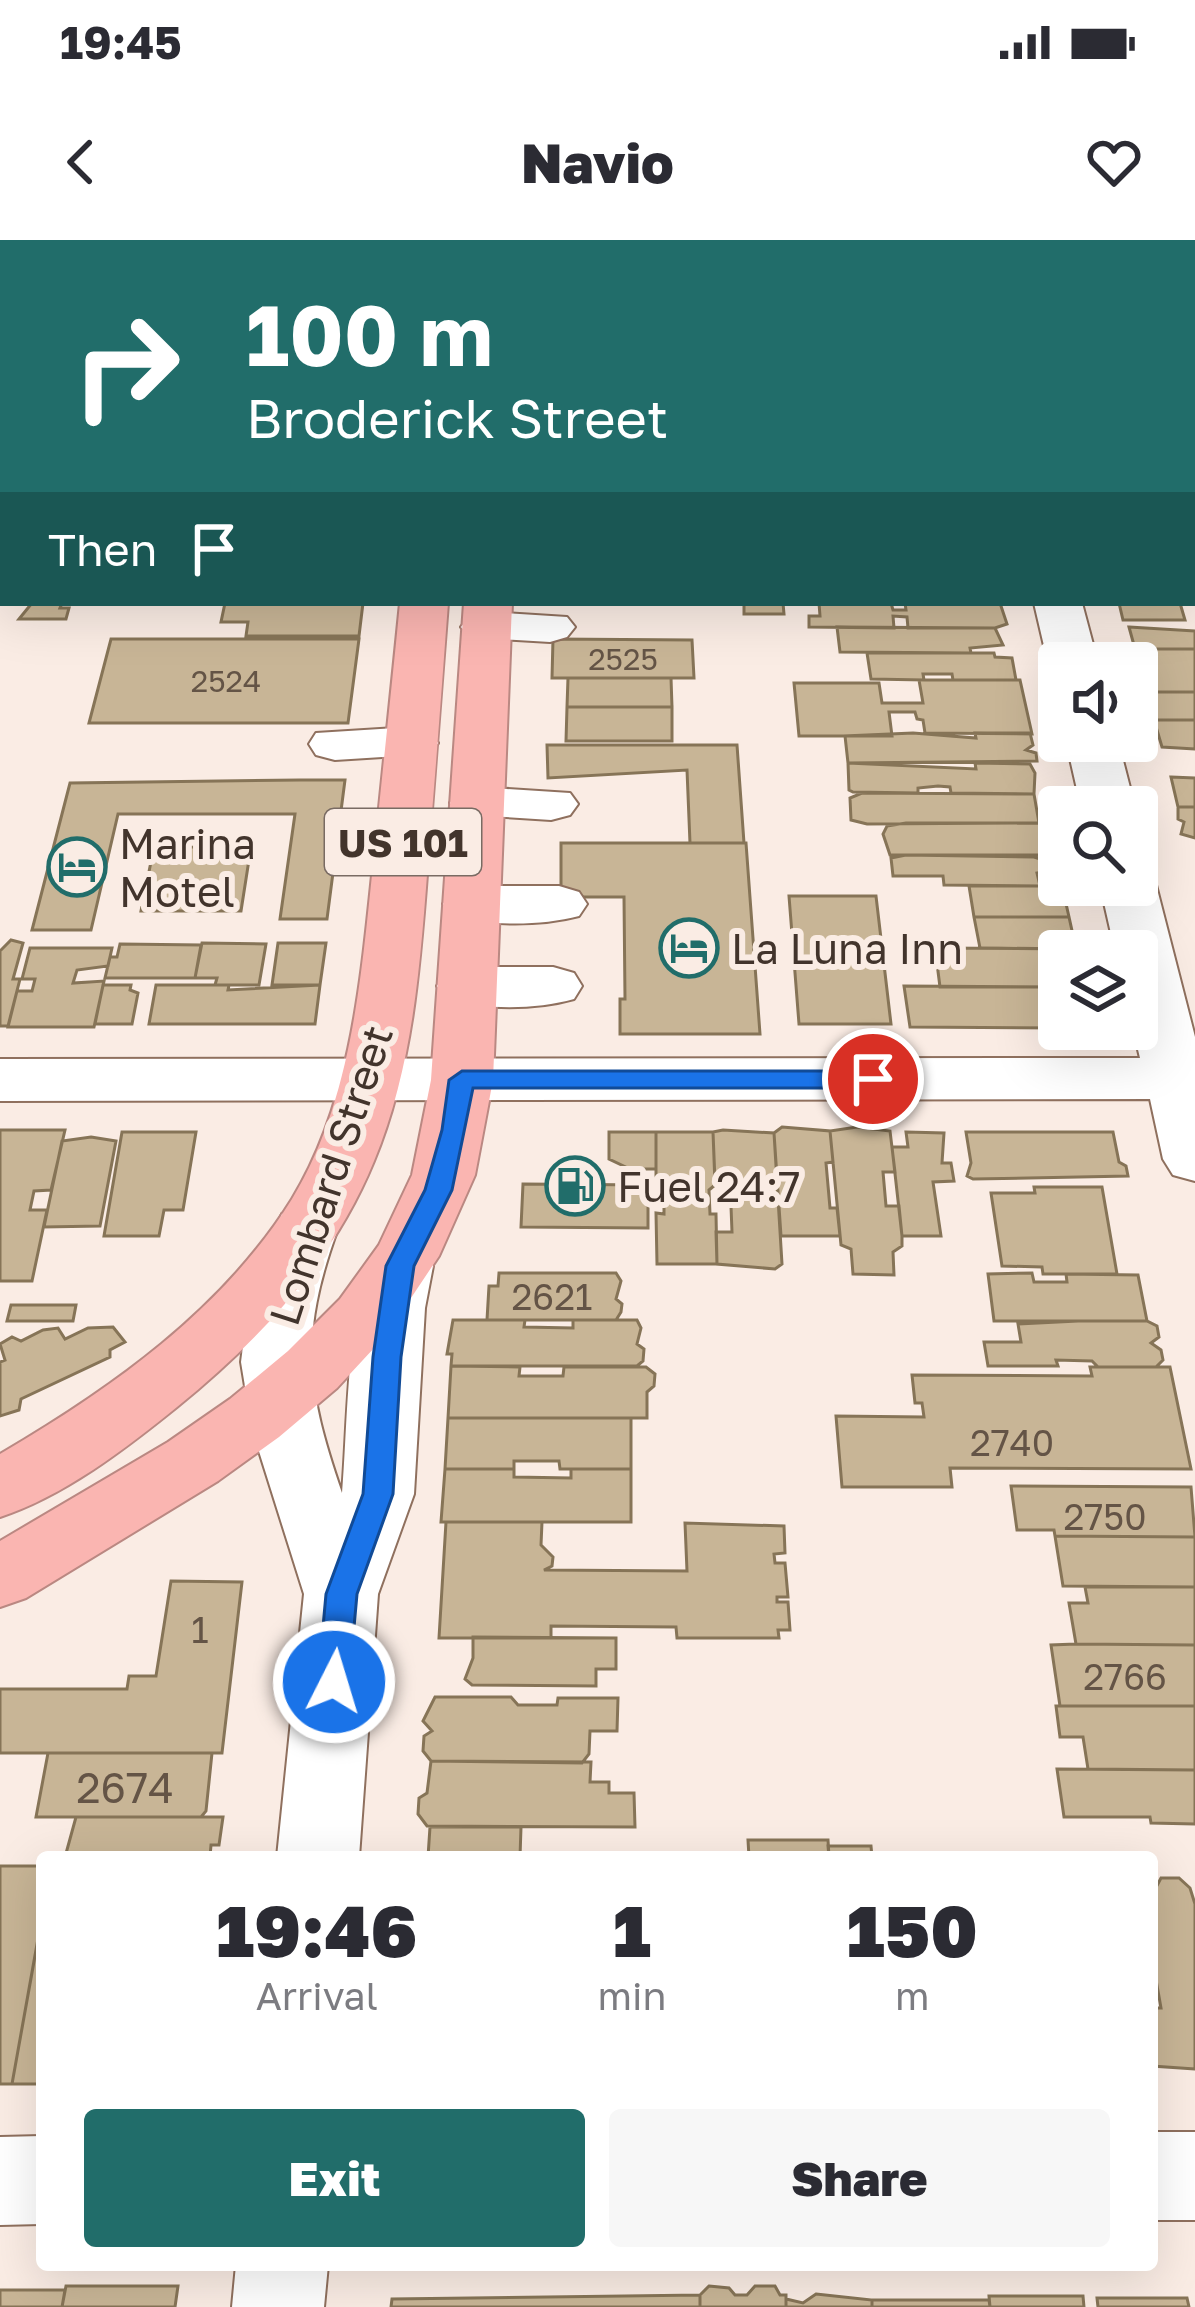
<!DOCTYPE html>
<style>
body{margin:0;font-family:"Golos Text",sans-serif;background:#f7f7f7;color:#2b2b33;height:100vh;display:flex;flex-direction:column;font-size:45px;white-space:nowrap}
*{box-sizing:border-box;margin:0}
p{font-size:39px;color:#7c7c81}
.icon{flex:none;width:66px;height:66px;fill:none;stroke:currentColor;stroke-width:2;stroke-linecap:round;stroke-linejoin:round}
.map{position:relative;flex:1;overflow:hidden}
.sheet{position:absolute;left:36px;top:1611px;width:1122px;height:420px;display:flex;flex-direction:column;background:#fff;border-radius:12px;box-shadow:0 12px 48px #0002}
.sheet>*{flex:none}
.top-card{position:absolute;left:0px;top:0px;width:1197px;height:366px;box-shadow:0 12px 48px #0002;background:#216d6a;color:#fff;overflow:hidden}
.controls{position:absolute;left:1038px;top:402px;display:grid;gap:24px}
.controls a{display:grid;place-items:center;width:120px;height:120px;border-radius:12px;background:#fff;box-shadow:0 12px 48px #0002;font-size:60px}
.pin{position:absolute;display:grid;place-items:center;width:102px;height:102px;color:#fff;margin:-51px;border:6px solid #fff;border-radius:50%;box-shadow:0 3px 12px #0007}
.me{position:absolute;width:132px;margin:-66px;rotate:5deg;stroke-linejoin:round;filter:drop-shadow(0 0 9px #0008)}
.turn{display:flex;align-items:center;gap:42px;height:252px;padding:0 48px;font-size:54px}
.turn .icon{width:156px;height:156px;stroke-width:2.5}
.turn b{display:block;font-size:84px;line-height:102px}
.then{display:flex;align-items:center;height:114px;padding:0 48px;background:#0003;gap:24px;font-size:45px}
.eta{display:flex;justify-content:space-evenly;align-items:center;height:204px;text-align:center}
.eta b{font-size:72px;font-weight:800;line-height:84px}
.cta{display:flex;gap:24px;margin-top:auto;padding:24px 48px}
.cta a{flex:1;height:138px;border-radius:12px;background:#216d6a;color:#fff;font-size:48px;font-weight:800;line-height:138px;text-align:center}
.cta a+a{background:#f7f7f7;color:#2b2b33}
.status{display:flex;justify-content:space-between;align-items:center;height:84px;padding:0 60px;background:#fff;direction:ltr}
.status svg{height:33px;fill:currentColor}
header{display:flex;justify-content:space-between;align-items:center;height:156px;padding:0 48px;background:#fff;font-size:54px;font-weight:800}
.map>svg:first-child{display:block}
</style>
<div class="status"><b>19:45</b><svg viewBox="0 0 49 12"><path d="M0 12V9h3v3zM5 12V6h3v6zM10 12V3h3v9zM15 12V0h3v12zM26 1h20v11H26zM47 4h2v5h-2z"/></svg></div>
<header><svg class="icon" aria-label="back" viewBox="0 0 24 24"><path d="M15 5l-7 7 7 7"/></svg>Navio<svg class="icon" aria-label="heart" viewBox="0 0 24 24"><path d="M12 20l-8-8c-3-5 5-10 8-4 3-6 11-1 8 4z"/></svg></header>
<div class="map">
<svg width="1195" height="2067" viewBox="0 0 1195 2067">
<rect width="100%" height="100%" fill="#faece4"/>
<!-- building -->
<path fill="#c8b596" stroke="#867457" stroke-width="3" d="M3,0H183L3,3L0,13Z
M286,0H407L286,3Z
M32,363H62L60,368H69L66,379H19Z
M225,363H363L359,396H246L248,382H221Z
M744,363H783L784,374H744Z
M819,363H891L893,370H906L905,363H1000L1007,384L995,388H908L907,377L893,376L894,388L809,387V376H820Z
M1119,363H1180L1185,380H1123Z
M837,387L995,388L1003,405L970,408L971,413L840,412Z
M1129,387L1195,391V409H1135Z
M111,399H359L348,483H89Z
M553,399L692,400L694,438H552Z
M1131,409H1195V452H1141Z
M867,413H994L995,417L1012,418L1016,440H953L952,434H923L924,440L871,439Z
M568,438H671L672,467H567Z
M919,440H1020L1032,494L925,493L923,480L917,479L915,472H889L892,496H799L794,443H879L882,463H923Z
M1147,452H1195V480H1154L1145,466Z
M567,467H672V501H566Z
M1154,480H1195V509L1162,507Z
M913,493L976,498L975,493H1030L1033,505L1026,510L1036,513L1037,521L848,523L845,496Z
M547,505H737L744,603H690L687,530L548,538Z
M848,523L976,529L975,523L1030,524L1035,533L1034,554L951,553L950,547L938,546L918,548V553L853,552L849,550Z
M1171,537L1195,538V567H1178Z
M300,540H345L327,679H280L295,574H118L91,690H32L70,543Z
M862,553L1034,554L1039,583L867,584L851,580L850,558Z
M1178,567H1195V598L1181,594L1184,582L1178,579Z
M906,583H1039L1050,615H890L883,594L887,586Z
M561,603H746L760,794H620V759H625L624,657H570L561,649Z
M154,607H251L241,671H141Z
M906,615L1034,617L1050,622L1051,631L1037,633L1040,646L944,645L943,636H893L891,618Z
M969,646H1062L1069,677H974Z
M789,656H876L891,784H799Z
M974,677H1069L1076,709L980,708Z
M11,700L23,703L13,739H20L8,786H0V711Z
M202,703L266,704L259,745H215L217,738H195Z
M278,703H326L320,745H272Z
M120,704L201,705L195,738H105L110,717H117Z
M30,708H112L108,726L77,730L73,743L104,741L94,787H8L17,751H32L35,739H22Z
M935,708L1076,709V711H1059V747H940Z
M103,745H131L130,750L138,753L132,784H95Z
M156,745H229L228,750L320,745L315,784H149Z
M904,746L1059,747V788L910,787Z
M782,887L830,891L833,922L826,923L830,968H837L840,996H781L774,893Z
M857,887L890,891L895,932H883L886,966H899L902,996V1006L893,1012L894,1035L853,1034L851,1009L841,1005L830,891Z
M0,890H65L51,950L34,951L30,970H47L32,1041H0Z
M723,890L774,893L782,1024L775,1029L717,1024L716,992H732L730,941H715L713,892Z
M122,892H196L183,970H164L159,996H104Z
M609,892H656V929H630L609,919Z
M656,892H713L715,945L709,950L710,974H716L717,1024H657L656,973L664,974V951L656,946Z
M906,892L944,893L942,923H951L954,941L933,942L941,996H902L892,907H908Z
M966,892H1113L1119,922L1126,926L1128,936L973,939L967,936L971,923Z
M91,897L116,901L100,986L44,987L62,901Z
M523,944L648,945V988L521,987Z
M1034,947H1102L1117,1034H1043L1042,1027L1002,1026L991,953H1035Z
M499,1033H616L621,1041L616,1059L622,1064L621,1072L616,1080H487L489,1046H498Z
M1032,1033L1034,1042H1067L1066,1034L1138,1035L1147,1081H994L988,1034Z
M11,1065H76L73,1081H7Z
M453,1080H525L524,1087L573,1088V1080H637L641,1088L637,1104L644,1109L643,1121L637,1126H451L452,1114H447Z
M1078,1081H1147L1157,1086L1159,1097L1151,1103L1161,1110L1163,1120L1156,1127H1098L1092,1121L1056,1120L1058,1126H988L984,1102H1021L1018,1084Z
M113,1087L125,1102L110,1110V1117L21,1159L19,1170L0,1176V1122L5,1120L0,1104L12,1097L21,1101L43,1090L58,1088L65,1099L88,1088Z
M451,1126L520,1127L519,1136H563L564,1127H646L655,1134L654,1146L647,1152V1178H448Z
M1090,1127H1170L1191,1229L950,1228L952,1247H842L836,1176L924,1177L922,1163H915L912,1135L1092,1136Z
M448,1178H631V1229H560L559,1221H514V1229H445Z
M445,1229H514V1237L571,1238V1229H631V1282H441Z
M1011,1246L1191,1247L1195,1297L1055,1296L1054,1290H1017Z
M446,1282H542L541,1305L553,1317L552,1326L544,1330L687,1331L685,1283L784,1286L785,1313L774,1314L775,1323H785L788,1357H777V1362H788L790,1390H778L779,1398H677L676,1387L551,1386V1398H439Z
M1055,1296L1195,1297V1347L1063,1346Z
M171,1341L242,1342L222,1513H0V1449H127L129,1436H156Z
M1085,1347H1195V1405L1076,1404L1069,1363H1088Z
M473,1397L616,1398V1429H596V1446L472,1445L465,1439L473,1418Z
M1076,1404L1195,1405V1466H1060L1051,1405Z
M435,1457H511L518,1465H557L558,1458H618L617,1491H590L589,1514L582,1523L431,1521L423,1511L424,1496L432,1491L423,1481Z
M1056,1466H1195V1530L1088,1529L1083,1497H1060Z
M48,1513H212L206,1571L201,1577H36Z
M431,1521L591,1522L590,1542H609V1553H634L635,1587L427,1586L418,1574L419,1558L427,1553Z
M1057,1529L1195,1530V1584L1151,1583L1150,1577H1064Z
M76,1577H223L219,1605H211L210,1617H65Z
M430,1587H521L520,1617H428Z
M748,1600H828L829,1617H749Z
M828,1606H871L872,1617H829Z
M0,1626H42V1677L12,1844H0Z
M1161,1638H1179L1190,1648L1195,1664V1829L1152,1826V1768H1161L1152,1717V1655Z
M39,1693L42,1844H12Z
M66,2046H178L175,2067H62Z
M709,2046L729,2048L735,2055H747L755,2046H775L780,2055H786V2067H700V2055Z
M0,2050H65L62,2067H0Z
M816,2054L872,2060V2067H786V2059L803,2063Z
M700,2055V2067H391L392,2059Z
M989,2056H1083L1084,2067H990Z
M1097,2058H1187L1189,2067H1098Z
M872,2060H989L990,2067H872Z"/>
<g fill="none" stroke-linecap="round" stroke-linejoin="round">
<defs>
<path id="minor" d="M948,0H988L989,3H949Z
M0,251H3V279H0Z
M1034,363H1082L1098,423H1059V435L1055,434L1048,423Z
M486,372L567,377L575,387L567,397L550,402L469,397L461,387L469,377Z
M412,487L430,492L438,503L430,514L335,520L316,515L309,504L316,493Z
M1066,501H1118L1135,567H1081Z
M477,547L570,553L578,564L570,575L551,580L458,574L450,563L458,552Z
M1137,630L1148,633L1156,645L1195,797V941L1173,935L1163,919L1150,859L0,861V819L1140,818L1133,789H1137V711H1115L1100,645H1137Z
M471,646H559L579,652L587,664L579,676C541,686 489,686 451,676L443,664L451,652Z
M466,727H553L574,733L582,746L574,759C535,770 484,770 445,759L437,746L445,733Z
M305,968L328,974L337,991C299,1097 306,1148 342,1253C348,1188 346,1063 377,1009L400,1002L423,1009L433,1026L425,1068L414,1254L378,1354L359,1617H277L304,1354L252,1189L241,1122L250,1052L282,974Z
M1152,1892H1195V1980H1152Z
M42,1896V1984L0,1985V1897Z
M236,2025H328L324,2067H232Z"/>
<path id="major" d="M1194,250H1195V278H1194Z"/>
<path id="highway" d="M436,0H476V3H436Z
M487,0H527V3H487Z
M400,363H448C442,445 436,527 429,608C421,714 415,822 374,921C333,1021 260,1100 177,1167C125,1209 64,1256 0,1277V1214C111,1149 223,1070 292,959C355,856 362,724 375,607C383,526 392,445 400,363Z
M464,363H512L493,840L475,935L439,1016L387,1094L337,1148L279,1197L218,1241L26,1358L0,1367V1301L168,1202L230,1159L288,1111L340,1059L379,1005L412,935L431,840Z"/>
</defs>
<!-- minor casing -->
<use href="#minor" stroke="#8f705e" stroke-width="4"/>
<!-- major casing -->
<use href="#major" stroke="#ba8882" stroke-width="4"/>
<!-- highway casing -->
<use href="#highway" stroke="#ba8882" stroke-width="4"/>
<!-- minor -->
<use href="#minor" fill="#fff" fill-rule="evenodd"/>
<!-- major -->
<use href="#major" fill="#fcd3d0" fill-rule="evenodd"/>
<!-- highway -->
<use href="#highway" fill="#fab5b1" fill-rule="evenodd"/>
</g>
<!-- route -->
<path fill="#1a73e8" stroke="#114b97" stroke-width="3" d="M462,831H873L885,839L873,848H473L452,950L414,1026L401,1117L393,1254L357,1354L349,1442L345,1451L334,1455L322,1451L318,1442L326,1354L363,1254L373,1117L386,1026L425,950L442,890L449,840Z"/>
<!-- icons -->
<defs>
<symbol id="hotel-ring" viewBox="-11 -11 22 22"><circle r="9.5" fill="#faece4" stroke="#216d6a" stroke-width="1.5"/><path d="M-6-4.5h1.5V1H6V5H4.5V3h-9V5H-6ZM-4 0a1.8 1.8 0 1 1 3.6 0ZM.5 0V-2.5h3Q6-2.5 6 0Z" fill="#216d6a"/></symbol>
<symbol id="fuel-ring" viewBox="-11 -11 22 22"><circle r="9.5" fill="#faece4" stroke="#216d6a" stroke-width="1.5"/><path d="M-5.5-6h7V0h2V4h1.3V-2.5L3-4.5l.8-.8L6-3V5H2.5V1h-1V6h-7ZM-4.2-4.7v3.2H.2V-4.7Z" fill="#216d6a"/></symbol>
</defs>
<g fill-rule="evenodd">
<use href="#hotel-ring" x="44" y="594" width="66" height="66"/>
<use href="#hotel-ring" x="656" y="675" width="66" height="66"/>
<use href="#fuel-ring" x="542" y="913" width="66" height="66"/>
</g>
<g text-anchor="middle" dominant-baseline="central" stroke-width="12" stroke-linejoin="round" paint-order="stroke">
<!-- far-number labels -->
<g font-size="30" fill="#645446">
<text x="623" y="419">2525</text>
<text x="226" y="441">2524</text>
</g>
<!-- number labels -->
<g font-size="36" fill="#645446">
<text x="552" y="1056">2621</text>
<text x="1012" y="1202">2740</text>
<text x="1105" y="1276">2750</text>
<text x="200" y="1389">1</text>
<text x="1125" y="1436">2766</text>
</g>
<!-- shield labels -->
<rect fill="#faece4" stroke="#796b63" stroke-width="3" x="325" y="569" width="156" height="66" rx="9"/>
<g font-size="39" font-weight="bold" fill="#42342c">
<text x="403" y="602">US 101</text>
</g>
<!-- poi labels -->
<g font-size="42" fill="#42342c" stroke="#faece4" text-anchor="start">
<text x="119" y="603">Marina<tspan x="119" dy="48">Motel</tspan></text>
<text x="731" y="708">La Luna Inn</text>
<text x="617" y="946">Fuel 24:7</text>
</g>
<!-- street labels -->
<g font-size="42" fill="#42342c" stroke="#faece4">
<text transform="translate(330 935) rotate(-72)">Lombard Street</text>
</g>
<!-- near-number labels -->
<g font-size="42" fill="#645446">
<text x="125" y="1547">2674</text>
</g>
</g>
</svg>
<div class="controls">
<a><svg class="icon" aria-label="sound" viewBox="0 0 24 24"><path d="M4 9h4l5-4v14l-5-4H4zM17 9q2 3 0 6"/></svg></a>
<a><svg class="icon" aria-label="search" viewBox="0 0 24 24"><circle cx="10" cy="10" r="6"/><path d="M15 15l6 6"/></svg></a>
<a><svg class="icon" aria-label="layers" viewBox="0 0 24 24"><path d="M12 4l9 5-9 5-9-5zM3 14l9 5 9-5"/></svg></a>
</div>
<div class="pin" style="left:873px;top:839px;background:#d93025"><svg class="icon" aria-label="arrive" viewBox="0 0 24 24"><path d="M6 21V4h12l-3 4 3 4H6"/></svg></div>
<svg class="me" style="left:334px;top:1442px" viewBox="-20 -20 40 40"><circle r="17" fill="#1a73e8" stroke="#fff" stroke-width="3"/><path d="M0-11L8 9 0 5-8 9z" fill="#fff"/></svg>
<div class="top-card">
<div class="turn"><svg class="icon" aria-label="right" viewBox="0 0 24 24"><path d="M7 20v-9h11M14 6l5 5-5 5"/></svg><div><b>100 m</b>Broderick Street</div></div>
<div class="then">Then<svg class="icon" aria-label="arrive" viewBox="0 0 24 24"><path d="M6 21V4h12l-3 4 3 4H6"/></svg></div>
</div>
<section class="sheet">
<div class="eta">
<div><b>19:46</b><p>Arrival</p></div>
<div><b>1</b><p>min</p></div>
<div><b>150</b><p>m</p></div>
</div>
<div class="cta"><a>Exit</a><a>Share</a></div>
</section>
</div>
